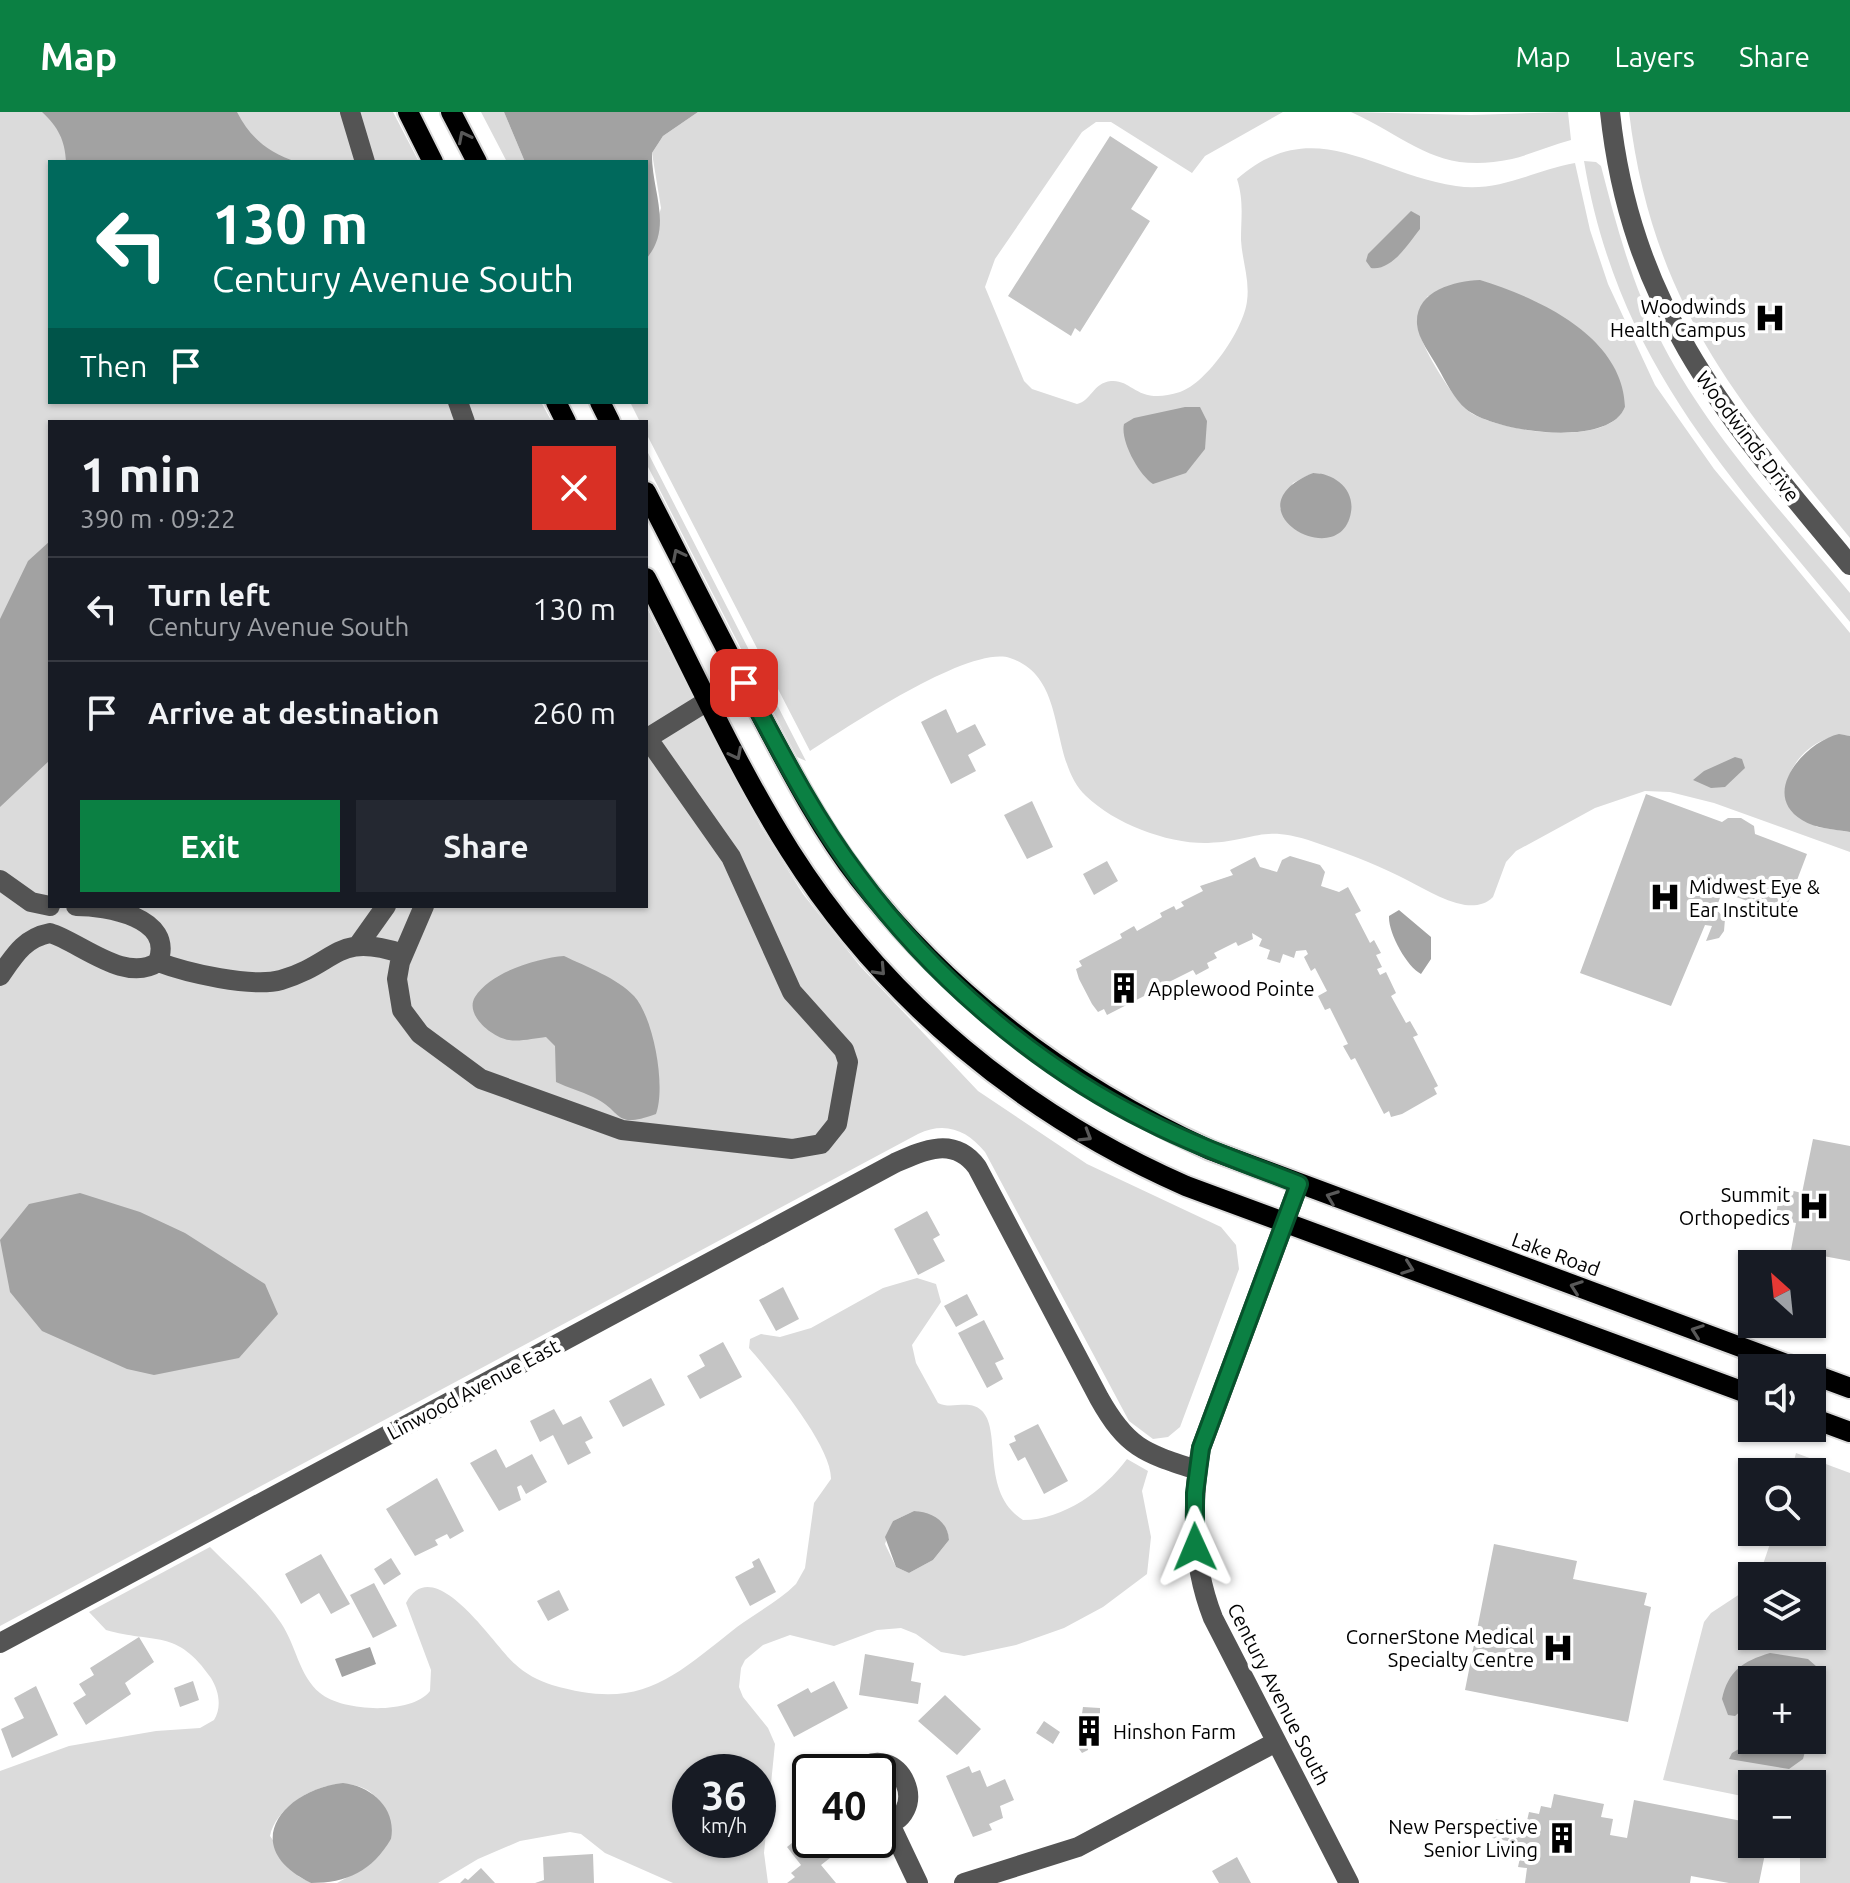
<!DOCTYPE html>
<meta charset="utf-8">
<style>
body{margin:0;font-family:Ubuntu,sans-serif;background:#242831;color:#f1f3f6;height:100vh;display:flex;flex-direction:column;font-size:30px;white-space:nowrap}
*{box-sizing:border-box;margin:0}
p{font-size:26px;color:#9ea1a6}
.icon{flex:none;width:44px;height:44px;fill:none;stroke:currentColor;stroke-width:2;stroke-linecap:round;stroke-linejoin:round}
.map{position:relative;flex:1;overflow:hidden}
.details{position:absolute;left:48px;top:308px;width:600px;height:488px;display:flex;flex-direction:column;background:#171b24;border-radius:0px;box-shadow:0 2px 6px #0004}
.details>*{flex:none}
.banner{position:absolute;left:48px;top:48px;width:600px;height:244px;border-radius:0px;box-shadow:0 2px 6px #0004;background:#00695c;color:#fff;overflow:hidden}
.needle{width:52px;rotate:333deg}
.controls{position:absolute;left:1738px;top:1138px;display:grid;gap:16px}
.controls a{display:grid;place-items:center;width:88px;height:88px;border-radius:0px;background:#171b24;box-shadow:0 2px 6px #0004;font-size:40px}
.speed{position:absolute;left:672px;top:1642px;display:flex;gap:16px;font-size:40px;font-weight:700;text-align:center}
.speed>*{display:grid;place-content:center;width:104px;height:104px;border-radius:50%;background:#171b24;box-shadow:0 2px 6px #0004;line-height:1}
.speed small{font-size:20px;font-weight:400}
.speed .limit{border:4px solid #111;border-radius:12px;background:#fff;color:#111}
.pin{position:absolute;display:grid;place-items:center;width:68px;height:68px;color:#fff;margin:-34px;border-radius:16px;box-shadow:0 4px 12px #0006}
.me{position:absolute;width:88px;margin:-44px;rotate:359deg;stroke-linejoin:round;filter:drop-shadow(0 0 6px #0008)}
.turn{display:flex;align-items:center;gap:28px;height:168px;padding:0 32px;font-size:36px}
.turn .icon{width:104px;height:104px;stroke-width:2.5}
.turn b{display:block;font-size:56px;line-height:68px}
.then{display:flex;align-items:center;height:76px;padding:0 32px;background:#0003;gap:16px;font-size:30px}
.round{display:grid;place-items:center;flex:none;width:84px;height:84px;border-radius:0px;background:#242831}
.overview{display:flex;align-items:center;justify-content:space-between;height:136px;padding:0 32px}
h1{font-size:48px;font-weight:700;line-height:60px}
.cta{display:flex;gap:16px;margin-top:auto;padding:16px 32px}
.cta a{flex:1;height:92px;border-radius:0px;background:#0b8043;color:#fff;font-size:32px;font-weight:700;line-height:92px;text-align:center}
.cta a+a{background:#242831;color:#f1f3f6}
ul{padding:0;list-style:none}
li{display:flex;align-items:center;gap:24px;height:104px;padding:0 32px;border-top:2px solid #363941}
li div{flex:1}
li b{display:block;font-size:30px}
li em{font-style:normal}
header{display:flex;align-items:center;gap:48px;box-sizing:border-box;height:112px;padding:0 40px;background:#0b8043;color:#fff}
header strong{font-size:38px}
nav{display:flex;gap:44px;margin-inline-start:auto;font-size:28px}
.map>svg:first-child{display:block}
</style>
<header>
<strong>Map</strong>
<nav><a>Map</a><a>Layers</a><a>Share</a></nav>
</header>
<div class="map">
<svg width="1850" height="1771" viewBox="0 0 1850 1771">
<rect width="100%" height="100%" fill="#fff"/>
<!-- green -->
<path fill="#dbdbdb" fill-rule="evenodd" d="M0,0H393L419,50H50V290H541L552,310H50V794H646V494L761,715L803,782L860,854L978,979L1087,1052L1221,1115L1236,1133L1239,1157L1180,1315L1168,1325L1153,1327L1129,1309L985,1040C967,1018 945,1009 918,1022L0,1514Z
M481,0H504L525,50H507Z
M698,0H1283L1205,44L1192,61L1111,10H1096L1082,20L995,147L985,175L1024,269L1032,277L1077,292C1091,289 1093,271 1111,269C1133,267 1137,294 1180,280C1207,271 1244,217 1247,189C1250,168 1242,148 1241,128C1241,105 1244,89 1237,67C1314,0 1373,62 1456,74C1498,81 1535,58 1575,51L1590,118L1608,172L1655,273L1714,357L1850,521V624C1817,619 1779,656 1787,689L1817,715L1850,720V740L1714,691L1670,680L1645,679L1595,696L1516,739L1506,750L1493,785C1485,793 1476,794 1465,793C1442,789 1420,774 1399,764C1371,750 1343,740 1314,730C1261,712 1257,729 1208,731C1168,732 1115,712 1086,684C1047,647 1070,566 1010,546C969,533 848,615 810,639L646,321V310H640L630,290H646V147L661,96L652,41L663,24ZM1428,184L1625,295C1608,337 1501,319 1471,301C1455,290 1422,237 1419,218C1416,205 1419,195 1428,184ZM1313,361H1320L1348,410L1336,422L1293,415L1280,396L1293,371Z
M1351,0L1471,3L1568,0L1571,28C1551,33 1532,42 1512,47C1438,63 1414,29 1351,0Z
M1629,0H1850V426C1734,285 1652,189 1629,0Z
M1584,49L1596,50L1601,54C1617,116 1633,176 1663,233C1711,325 1784,402 1850,481V510C1727,361 1617,248 1584,49Z
M646,337L790,618L806,649L797,645L784,621L646,351Z
M917,1166L936,1172L941,1190L912,1233L916,1251L938,1291C952,1298 968,1287 981,1298C1003,1317 979,1380 1023,1408C1064,1408 1104,1378 1127,1347L1148,1359L1142,1379L1151,1425L1147,1462L1103,1495L1064,1516L1016,1533L964,1544L941,1540L916,1522L901,1516L877,1518L834,1534L790,1523L763,1533L745,1548L741,1556L739,1575L743,1585L768,1616L775,1632L764,1741L768,1771H673L605,1741L581,1722L570,1720L520,1729L478,1747L438,1771H337L366,1755L391,1727C386,1634 279,1677 270,1724L298,1764L311,1771H0V1659L69,1634L156,1619L200,1616L214,1608C222,1595 219,1579 211,1566C177,1516 154,1532 106,1518L89,1500L210,1435C234,1459 262,1483 281,1511C296,1533 299,1564 320,1581C343,1600 411,1603 430,1579L431,1558L406,1491C434,1437 495,1535 515,1552C524,1561 539,1569 552,1573C641,1599 671,1567 737,1515C757,1500 779,1489 796,1472L805,1456L814,1391L831,1367C832,1334 771,1261 749,1236L750,1227L761,1222L780,1225L811,1216L883,1176ZM914,1399C931,1403 947,1407 949,1428L933,1448L909,1461L896,1455L885,1432L893,1409ZM690,1660H758V1728H690Z
M1796,1341L1850,1361V1771H1800V1732H1812V1672H1752V1686L1663,1668L1704,1510L1711,1501L1752,1474V1524H1812V1464H1759L1774,1420H1812V1360H1791ZM1752,1568H1812V1628H1752Z"/>
<!-- water -->
<path fill="#a2a2a2" d="M42,0H237C251,27 269,41 297,50H66C65,28 58,15 42,0Z
M504,0H698L663,24L652,41C651,78 674,115 646,147V50H525Z
M1411,99L1420,104V117C1408,132 1392,159 1371,156L1366,149L1368,142Z
M1480,168C1538,186 1623,224 1625,295C1609,337 1493,320 1466,297C1454,287 1446,270 1438,256C1431,243 1418,227 1417,212C1415,179 1454,169 1480,168Z
M1185,295H1200L1207,309L1205,337L1186,361L1153,372C1139,363 1120,329 1124,312L1134,306Z
M1313,361C1334,361 1355,377 1351,400C1341,463 1225,397 1313,361Z
M50,429V648L0,695V507L28,449Z
M1839,622L1850,624V720C1834,717 1816,717 1802,708C1758,681 1807,629 1839,622Z
M1735,645L1742,647L1745,656L1725,675L1711,676L1693,668L1704,659Z
M1399,798L1431,825V847L1421,862C1407,855 1388,821 1389,804Z
M564,844C587,855 617,866 634,884C654,906 666,975 656,1002C612,1018 624,999 593,985C581,979 568,976 556,970L555,934L546,925C535,926 520,930 509,928C493,926 464,903 475,885C490,860 538,846 564,844Z
M80,1081L140,1100L185,1121L265,1172L278,1202L239,1246L154,1263L127,1257L42,1219L10,1180L0,1128L29,1092Z
M914,1399C932,1400 948,1409 949,1428L933,1448L909,1461L896,1455L885,1425L893,1409Z
M370,1535L376,1552L342,1565L335,1547Z
M1770,1541L1808,1547L1817,1555L1818,1565L1812,1576V1568H1752V1589L1735,1604L1728,1603L1722,1587C1728,1559 1743,1549 1770,1541Z
M1754,1628H1808L1803,1647L1789,1657L1729,1647L1732,1641Z
M343,1671C371,1674 397,1696 391,1727C372,1759 347,1771 311,1771C238,1736 281,1678 343,1671Z"/>
<!-- building -->
<path fill="#c4c4c4" d="M1110,24L1158,55L1131,97L1150,109L1080,220L1075,216L1071,224L1008,184Z
M946,597L957,621L975,612L986,633L968,643L976,659L951,672L921,610Z
M1646,682L1722,710L1728,706H1741L1754,714L1755,722L1807,742L1784,802L1722,780L1716,797L1725,807L1724,819L1719,826L1706,829L1712,814L1705,813L1671,894L1580,861Z
M1032,689L1053,735L1027,747L1004,703Z
M1290,744L1320,753L1325,760L1321,774L1339,780L1348,775L1361,799L1355,802L1370,831L1374,828L1381,841L1376,843L1382,855L1377,857L1380,863L1386,860L1396,881L1391,884L1406,911L1410,909L1418,923L1413,925L1438,974L1434,976L1437,982L1402,1002L1391,1005L1389,999L1384,1002L1355,946L1351,948L1343,934L1348,932L1330,896L1325,898L1318,884L1327,879L1315,856L1311,859L1304,845L1308,842L1306,838L1296,839L1294,846L1283,842L1280,851L1267,847L1270,838L1259,834L1262,827L1252,821L1253,827L1238,834L1236,830L1214,841L1217,846L1207,851L1209,856L1196,863L1193,858L1163,873L1166,878L1152,885L1150,881L1107,903L1104,897L1098,900L1092,892L1079,867L1076,857L1082,854L1079,849L1122,826L1120,822L1134,814L1137,819L1162,805L1160,801L1174,794L1176,798L1184,794L1181,790L1203,779L1200,774L1233,763L1230,758L1255,745L1260,755L1277,760L1282,748Z
M1107,749L1118,769L1094,783L1083,762Z
M1813,1027L1850,1034V1149L1791,1138L1796,1111L1775,1107L1781,1076L1802,1081Z
M927,1099L940,1123L933,1127L945,1149L918,1163L894,1117Z
M783,1175L799,1207L776,1219L759,1188Z
M967,1182L978,1203L956,1215L944,1194Z
M984,1208L1004,1247L995,1251L1003,1267L987,1276L958,1221Z
M723,1230L742,1265L700,1287L687,1264L705,1254L699,1243Z
M651,1266L665,1293L623,1315L609,1289Z
M554,1297L563,1313L581,1304L593,1326L585,1330L591,1341L568,1353L553,1323L540,1330L530,1309Z
M1038,1312L1068,1369L1044,1382L1025,1345L1018,1349L1009,1332L1016,1329L1014,1324Z
M496,1337L506,1356L532,1342L547,1370L526,1382L521,1373L517,1375L521,1388L499,1399L470,1351Z
M437,1366L464,1419L450,1427L447,1422L435,1428L438,1433L415,1444L386,1397Z
M1494,1432L1577,1449L1573,1467L1647,1481L1644,1493L1651,1495L1628,1610L1465,1578Z
M321,1442L350,1492L331,1502L319,1481L301,1492L285,1462Z
M391,1446L401,1462L384,1473L374,1457Z
M759,1446L776,1480L750,1494L735,1465L754,1455L752,1450Z
M374,1471L397,1514L373,1526L350,1483Z
M559,1478L569,1498L548,1509L537,1489Z
M139,1525L154,1550L125,1571L131,1582L86,1613L73,1591L86,1583L79,1572L94,1563L90,1556Z
M865,1542L914,1551L911,1569L921,1571L918,1592L859,1583Z
M193,1569L199,1588L180,1595L174,1576Z
M834,1569L848,1596L794,1625L777,1593L808,1576L811,1581Z
M36,1574L58,1623L12,1646L1,1617L24,1606L14,1586Z
M945,1583L981,1617L957,1643L918,1609Z
M1083,1595L1100,1596V1608L1095,1632H1088V1638L1082,1641L1077,1634Z
M1044,1609L1060,1620L1053,1632L1036,1621Z
M969,1654L972,1661L980,1658L987,1675L1005,1667L1014,1688L1000,1694L1003,1706L989,1712L992,1718L973,1725L946,1664Z
M1554,1682L1604,1692L1601,1705L1613,1707L1610,1723L1627,1726L1634,1688L1752,1711V1732H1767L1759,1771H1729L1691,1764L1690,1771H1525L1527,1756L1518,1755L1523,1732L1492,1726L1496,1707L1526,1713L1529,1700L1539,1702L1541,1694L1551,1696Z
M808,1718L810,1728H816L830,1746L821,1753L836,1771H787L795,1765L791,1761L801,1753L787,1735Z
M593,1742L594,1771H535L544,1768L543,1745Z
M1237,1745L1251,1771H1219L1212,1759Z
M481,1756L495,1771H460L465,1766L468,1768Z"/>
<g fill="none" stroke-linecap="round" stroke-linejoin="round">
<defs>
<path id="major" d="M408,0L433,50
M451,0L477,50
M556,290L566,310
M600,290L610,310
M646,380C683,452 719,524 757,596C788,654 818,714 859,767C953,887 1072,975 1210,1038L1797,1256
M646,466C693,557 735,652 790,739C885,889 1024,1003 1186,1074L1752,1283
M1812,1262L1850,1276
M1812,1306L1850,1320"/>
</defs>
<!-- major casing -->
<use href="#major" stroke="#dbdbdb" stroke-width="24"/>
<!-- minor -->
<path stroke="#545454" stroke-width="20" d="M350,0L365,50
M1610,0C1631,198 1729,308 1850,453
M458,290L465,310
M646,627L709,588
M0,768L31,790L50,794
M76,794C106,794 175,805 158,850
M424,794L400,850L397,867L402,898L420,922L481,967L622,1018L792,1037L821,1032L837,1012L848,950L844,938L792,880L731,745L648,627
M359,832L386,794
M0,864C14,844 24,826 50,821C80,830 125,872 158,850C187,861 252,876 281,868C339,851 335,819 403,842
M1299,1072L1201,1336C1191,1393 1191,1450 1213,1506L1349,1771
M0,1531L895,1051C924,1038 954,1024 977,1055L1099,1286C1127,1336 1144,1341 1197,1358
M855,1660C900,1624 936,1706 878,1715
M890,1712L918,1771
M964,1771L1078,1735L1276,1630"/>
<!-- major -->
<use href="#major" stroke="#000" stroke-width="20"/>
</g>
<!-- one-way arrows -->
<defs><path id="oneway-chevron" d="M-2-3.5L2.5 0L-2 3.5" fill="none" stroke-width="1.6" stroke-linecap="round" stroke-linejoin="round" transform="scale(2)"/></defs>
<g stroke="#595959">
<use href="#oneway-chevron" transform="translate(464 25) rotate(-117)"/>
<use href="#oneway-chevron" transform="translate(678 443) rotate(-117)"/>
<use href="#oneway-chevron" transform="translate(736 642) rotate(63)"/>
<use href="#oneway-chevron" transform="translate(880 858) rotate(47)"/>
<use href="#oneway-chevron" transform="translate(1086 1024) rotate(31)"/>
<use href="#oneway-chevron" transform="translate(1332 1085) rotate(-159)"/>
<use href="#oneway-chevron" transform="translate(1408 1156) rotate(20)"/>
<use href="#oneway-chevron" transform="translate(1576 1175) rotate(-160)"/>
<use href="#oneway-chevron" transform="translate(1697 1219) rotate(-160)"/>
</g>
<g fill="none" stroke-linecap="round" stroke-linejoin="round">
<defs>
<path id="route" d="M744,571C779,637 813,704 858,764C931,864 1036,954 1147,1009C1196,1034 1248,1052 1299,1072L1201,1336L1195,1381V1435"/>
</defs>
<!-- route casing -->
<use href="#route" stroke="#07532c" stroke-width="20"/>
<!-- route -->
<use href="#route" stroke="#0b8043" stroke-width="14"/>
</g>
<!-- icons -->
<defs>
<symbol id="hospital-bare" viewBox="-9 -9 18 18"><path d="M-5-5h3v3.5h4V-5h3V5h-3V1.5h-4V5h-3Z" fill="#000" stroke="#fff" stroke-width="2.5" paint-order="stroke"/></symbol>
<symbol id="building-bare" viewBox="-9 -9 18 18"><path d="M-4-6H4V6H1V3H-1V6H-4ZM-2.5-4.3h1.7v1.8h-1.7ZM.8-4.3h1.7v1.8H.8ZM-2.5-1h1.7V.8h-1.7ZM.8-1h1.7V.8H.8Z" fill="#000" stroke="#fff" stroke-width="2.5" paint-order="stroke"/></symbol>
</defs>
<g fill-rule="evenodd">
<use href="#hospital-bare" x="1748" y="184" width="44" height="44"/>
<use href="#hospital-bare" x="1643" y="763" width="44" height="44"/>
<use href="#building-bare" x="1102" y="854" width="44" height="44"/>
<use href="#hospital-bare" x="1792" y="1072" width="44" height="44"/>
<use href="#hospital-bare" x="1536" y="1514" width="44" height="44"/>
<use href="#building-bare" x="1067" y="1597" width="44" height="44"/>
<use href="#building-bare" x="1540" y="1704" width="44" height="44"/>
</g>
<g text-anchor="middle" dominant-baseline="central" stroke-width="8" stroke-linejoin="round" paint-order="stroke">
<!-- poi labels -->
<g font-size="20" fill="#000" stroke="#fff" text-anchor="end">
<text x="1746" y="194">Woodwinds<tspan x="1746" dy="23">Health Campus</tspan></text>
<text x="1689" y="774" text-anchor="start">Midwest Eye &amp;<tspan x="1689" dy="23">Ear Institute</tspan></text>
<text x="1148" y="876" text-anchor="start">Applewood Pointe</text>
<text x="1790" y="1082">Summit<tspan x="1790" dy="23">Orthopedics</tspan></text>
<text x="1534" y="1524">CornerStone Medical<tspan x="1534" dy="23">Specialty Centre</tspan></text>
<text x="1113" y="1619" text-anchor="start">Hinshon Farm</text>
<text x="1538" y="1714">New Perspective<tspan x="1538" dy="23">Senior Living</tspan></text>
</g>
<!-- street labels -->
<g font-size="20" fill="#000" stroke="#fff">
<text transform="translate(1748 324) rotate(53)">Woodwinds Drive</text>
<text transform="translate(1556 1142) rotate(20)">Lake Road</text>
<text transform="translate(473 1277) rotate(-28)">Linwood Avenue East</text>
<text transform="translate(1279 1582) rotate(63)">Century Avenue South</text>
</g>
</g>
</svg>
<div class="controls">
<a><svg class="needle" viewBox="-14 -14 28 28"><path d="M0-13l5 13h-10z" fill="#e53935"/><path d="M0 13l5-13h-10z" fill="#9ea1a6"/></svg></a>
<a><svg class="icon" aria-label="sound" viewBox="0 0 24 24"><path d="M4 9h4l5-4v14l-5-4H4zM17 9q2 3 0 6"/></svg></a>
<a><svg class="icon" aria-label="search" viewBox="0 0 24 24"><circle cx="10" cy="10" r="6"/><path d="M15 15l6 6"/></svg></a>
<a><svg class="icon" aria-label="layers" viewBox="0 0 24 24"><path d="M12 4l9 5-9 5-9-5zM3 14l9 5 9-5"/></svg></a>
<a>+</a>
<a>−</a>
</div>
<div class="speed"><div>36<small>km/h</small></div><div class="limit">40</div></div>
<div class="pin" style="left:744px;top:571px;background:#d93025"><svg class="icon" aria-label="arrive" viewBox="0 0 24 24"><path d="M6 21V4h12l-3 4 3 4H6"/></svg></div>
<svg class="me" style="left:1195px;top:1435px" viewBox="-20 -20 40 40"><path d="M0-17L14 15 0 8-14 15z" fill="#0b8043" stroke="#fff" stroke-width="4"/></svg>
<div class="banner">
<div class="turn"><svg class="icon" aria-label="left" viewBox="0 0 24 24"><path d="M17 20v-9H6M10 6l-5 5 5 5"/></svg><div><b>130 m</b>Century Avenue South</div></div>
<div class="then">Then<svg class="icon" aria-label="arrive" viewBox="0 0 24 24"><path d="M6 21V4h12l-3 4 3 4H6"/></svg></div>
</div>
<section class="details">
<div class="overview"><div><h1>1 min</h1><p>390 m · 09:22</p></div><a class="round" style="background:#d93025;color:#fff"><svg class="icon" aria-label="close" viewBox="0 0 24 24"><path d="M6 6l12 12M18 6L6 18"/></svg></a></div>
<ul>
<li><svg class="icon" aria-label="left" viewBox="0 0 24 24"><path d="M17 20v-9H6M10 6l-5 5 5 5"/></svg><div><b>Turn left</b><p>Century Avenue South</p></div><em>130 m</em></li>
<li><svg class="icon" aria-label="arrive" viewBox="0 0 24 24"><path d="M6 21V4h12l-3 4 3 4H6"/></svg><div><b>Arrive at destination</b></div><em>260 m</em></li>
</ul>
<div class="cta"><a>Exit</a><a>Share</a></div>
</section>
</div>
